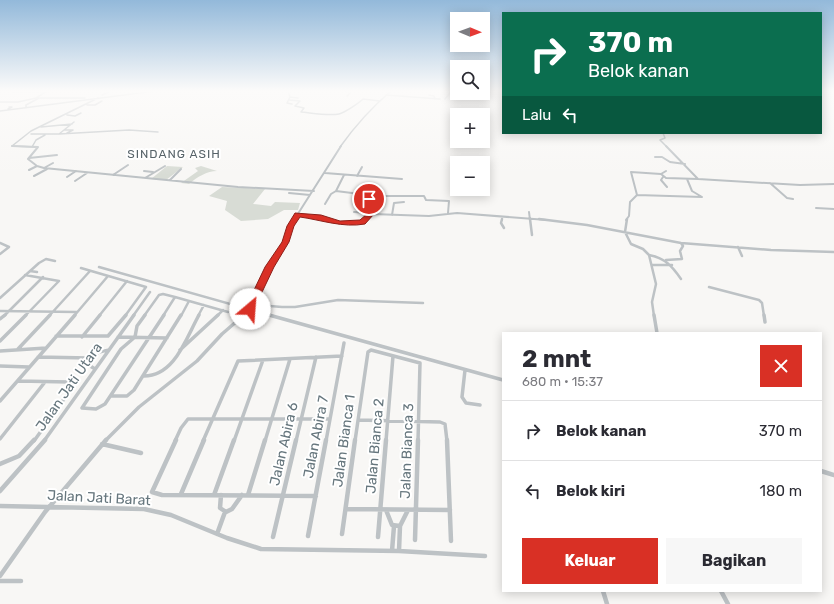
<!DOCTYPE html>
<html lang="id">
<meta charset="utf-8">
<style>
body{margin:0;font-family:Rubik,sans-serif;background:#f7f7f7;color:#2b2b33;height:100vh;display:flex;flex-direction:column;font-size:15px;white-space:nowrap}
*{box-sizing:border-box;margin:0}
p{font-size:13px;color:#7c7c81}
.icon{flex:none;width:22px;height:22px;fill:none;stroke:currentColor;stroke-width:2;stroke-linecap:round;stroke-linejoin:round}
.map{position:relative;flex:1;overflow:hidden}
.side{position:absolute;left:502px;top:332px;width:320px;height:260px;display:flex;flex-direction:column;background:#fff;border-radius:0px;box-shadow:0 2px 10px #0003}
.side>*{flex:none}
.banner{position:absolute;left:502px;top:12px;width:320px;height:122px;border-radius:0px;box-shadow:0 2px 10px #0003;background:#0b6e4f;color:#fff;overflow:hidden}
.needle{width:26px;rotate:91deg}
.controls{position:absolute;left:450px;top:12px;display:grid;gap:8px}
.controls a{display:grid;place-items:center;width:40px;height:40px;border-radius:0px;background:#fff;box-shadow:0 2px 10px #0003;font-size:20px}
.pin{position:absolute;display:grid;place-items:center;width:34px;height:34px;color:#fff;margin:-17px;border:2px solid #fff;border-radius:50%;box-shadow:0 1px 4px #0007}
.me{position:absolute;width:44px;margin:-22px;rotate:27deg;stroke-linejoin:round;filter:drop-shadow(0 0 3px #0008)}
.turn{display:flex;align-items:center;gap:14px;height:84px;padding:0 20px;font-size:18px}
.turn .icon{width:52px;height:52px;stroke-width:2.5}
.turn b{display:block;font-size:28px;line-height:34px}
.then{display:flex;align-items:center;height:38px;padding:0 20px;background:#0003;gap:8px;font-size:15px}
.round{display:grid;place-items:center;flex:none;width:42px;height:42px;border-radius:0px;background:#f7f7f7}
.headline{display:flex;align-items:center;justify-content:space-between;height:68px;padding:0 20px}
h1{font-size:24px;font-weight:700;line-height:30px}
.action{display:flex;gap:8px;margin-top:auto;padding:8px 20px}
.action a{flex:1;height:46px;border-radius:0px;background:#d93025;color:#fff;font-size:16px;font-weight:700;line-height:46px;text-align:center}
.action a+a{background:#f7f7f7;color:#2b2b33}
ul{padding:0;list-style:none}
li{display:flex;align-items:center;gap:12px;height:60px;padding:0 20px;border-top:1px solid #e1e1e2}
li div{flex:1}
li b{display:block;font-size:15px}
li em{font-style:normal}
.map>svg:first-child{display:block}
</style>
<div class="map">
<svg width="834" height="604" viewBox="0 0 834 604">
<rect width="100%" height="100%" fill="#f8f7f5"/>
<!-- green -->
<path fill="#d8dcd5" d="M167,166L183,167L166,180L151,179Z
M201,166L217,171C207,171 197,177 189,184L181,183L198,171L195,168Z
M222,187L265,189L253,204L271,206L275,202L300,203L298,210H284L268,219L241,221L225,210L227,201L209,196Z"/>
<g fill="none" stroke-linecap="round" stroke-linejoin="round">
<!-- minor-far4 -->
<path stroke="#bdc2c5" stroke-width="1.5" d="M47,91L36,98H85
M288,91L290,97
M343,91L351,92L347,96
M13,92H43
M102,95L111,91
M386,95L440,99
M429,95L434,96L435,99
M290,97L287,103L292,104
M290,97L298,98
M445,99L451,91L457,92
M289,100L300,101L295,106L304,108L301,112C312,113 328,116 339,114C344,113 359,103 363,99L380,101
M0,102H18L36,98
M87,105H95L102,101
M26,108V105L39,98
M8,109L12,107H9
M0,111L155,91
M67,115L75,116L81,113
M41,127L72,124
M65,130H73L67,133
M663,133L665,138L660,140L667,147
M31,134H59L74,122
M59,134L129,130L158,132
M32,147L36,140L45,135
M35,147L12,146L31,131L98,98
M340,147C355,126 371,108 391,91"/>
<!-- minor-far3 -->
<path stroke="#bdc2c5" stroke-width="2" d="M12,146L38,147L28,159L37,166L44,168L238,187L314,191
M666,146L698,179L666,178L661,174L666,171
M655,157H662L670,162L685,164
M29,158L57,155
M44,168L53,163
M29,170L37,166
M144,171L153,172
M325,173L402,179
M113,175L128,165
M344,175L336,191L376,196H424L426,200L449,201L448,213
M34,176L47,169
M357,176L362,167
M67,177L76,171
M663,177L661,180L667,187
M145,178L165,166
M698,179L800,185L834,184
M170,180L181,169
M75,181L87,173
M770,183L787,198L793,199
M289,193L310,195
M637,195L702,197L692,191L687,179
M325,204L331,194L336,191
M816,208L834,209
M354,212L368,213
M529,212L530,220
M298,215L328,220
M371,215L368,213V202L372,195
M392,215L394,203L404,202
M294,220L341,146
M366,220L372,214L429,216L457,213L547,220
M502,220V217
M626,220L629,216L630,202L637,195L631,172L661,174"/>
<!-- minor-far2 -->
<path stroke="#bdc2c5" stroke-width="2.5" d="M324,219L339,223L364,222L367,219
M502,219L501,223L504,228
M530,219L532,235
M539,219L587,225L681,243L771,250L834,252
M627,219L625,232L631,244L643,249L649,255L656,284L652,302L654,316
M0,243L9,247L0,254
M738,247L742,256
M649,255C665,258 672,266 681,279
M666,260L682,259L680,251L683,246L681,243
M652,265H672
M99,267L273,316
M81,268L146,287L125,316
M30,271L37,272
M25,275L59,281L25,316
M709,287L759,300L762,303L764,316
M175,297L228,312
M0,298L39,263L46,259L55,261
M253,302H264L270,306L282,307H295L338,300L423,303
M0,311L77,312
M4,316L43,277
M49,316L90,271
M74,316L108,276
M99,316L127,281
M133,316L150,292
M144,316L159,295L163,294L175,297
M163,316L175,297
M181,316L189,301
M198,316L204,305
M217,316L223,310
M243,316L250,309L269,267L287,240L290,226L294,219"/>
<!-- minor-far1 -->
<path stroke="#bdc2c5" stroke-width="3.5" d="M145,315L137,326L135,337L121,349L82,408L96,409L105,404L164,315
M269,315L503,380
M654,315L657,333
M764,315L765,322
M0,319L5,315
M56,336H108L126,315
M82,337L100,315
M118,337L167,338
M0,341L26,315
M18,349L50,315
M180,350L218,315
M0,351L46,348
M38,357L89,358
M0,366L29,367
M95,369L87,364C90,353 99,352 109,350
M465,370L462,397L466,403L480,405
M144,376C175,376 186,338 199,315
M18,381L69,382L74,385L34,441
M111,396H127L134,390L181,315
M0,401L75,315
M358,420L440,422L445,424L447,441
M0,439L45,382
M44,441L134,315
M105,441L139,407L197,361L222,334L244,315
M175,441L181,428L188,419H330
M203,441L238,361L342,356
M234,441L263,360
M265,441L290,359
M296,441L316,357
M326,441L344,343
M355,441L368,352L371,350L420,363L418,441
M386,441L393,356"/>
<!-- minor -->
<path stroke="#bdc2c5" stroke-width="4.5" d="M176,440L152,492L162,495L316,496
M447,440L451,541
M102,444L141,453
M0,464L19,456L34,440
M821,471L834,475
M0,491L45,440
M181,494L204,440
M214,495L234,440
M221,495L220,508L226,512L232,509L242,495
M248,495L265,440
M0,506L144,509L171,515L227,538L261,549L399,551L485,556
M346,509L450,510
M386,510L392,525L400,526L408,510
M217,534L225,512
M342,534L355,440
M308,536L326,440
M273,537L296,440
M378,537L386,440
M415,540L418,440
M392,551L394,526
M399,551L400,526
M0,576L45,512L106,440
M0,581H21
M603,591L607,604
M721,591L728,604"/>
</g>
<!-- sky -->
<linearGradient id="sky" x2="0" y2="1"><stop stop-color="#93b9da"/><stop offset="0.52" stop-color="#fcfbfa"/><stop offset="1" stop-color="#fcfbfa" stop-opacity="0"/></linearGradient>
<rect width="834" height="175" fill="url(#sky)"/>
<!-- route -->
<path fill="#d93025" stroke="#8d1f18" d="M367,197L373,199L371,210L374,214L365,224C343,228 321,220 300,217L294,226L289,242L274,267L254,309L253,311H246L245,309L265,267L282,242L287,226L295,213L321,215L340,221L360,220L367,214L364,210Z"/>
<g text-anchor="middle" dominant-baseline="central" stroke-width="4" stroke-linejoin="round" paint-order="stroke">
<!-- far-quarter labels -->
<g font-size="12" letter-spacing="1" fill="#576369" stroke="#fff">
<text x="174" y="154">SINDANG ASIH</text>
</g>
<!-- near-street labels -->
<g font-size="14" fill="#66767d" stroke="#fff">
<text transform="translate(69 387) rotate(-55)">Jalan Jati Utara</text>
<text transform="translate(316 437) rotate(-79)">Jalan Abira 7</text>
<text transform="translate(344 441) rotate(-82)">Jalan Bianca 1</text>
<text transform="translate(284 444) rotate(-77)">Jalan Abira 6</text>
<text transform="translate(375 446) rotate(-85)">Jalan Bianca 2</text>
<text transform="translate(407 451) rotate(-88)">Jalan Bianca 3</text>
<text transform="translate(99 498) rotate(3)">Jalan Jati Barat</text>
</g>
</g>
</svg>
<div class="controls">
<a><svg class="needle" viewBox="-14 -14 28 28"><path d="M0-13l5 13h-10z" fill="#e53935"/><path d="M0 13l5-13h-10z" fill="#7c7c81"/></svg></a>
<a><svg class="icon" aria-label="search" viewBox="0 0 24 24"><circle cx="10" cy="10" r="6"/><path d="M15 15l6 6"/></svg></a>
<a>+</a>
<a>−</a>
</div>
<div class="pin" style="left:369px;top:199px;background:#d93025"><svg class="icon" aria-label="arrive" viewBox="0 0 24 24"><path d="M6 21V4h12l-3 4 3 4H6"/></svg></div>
<svg class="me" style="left:250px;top:309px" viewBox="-20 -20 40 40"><circle r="19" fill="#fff"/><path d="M0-13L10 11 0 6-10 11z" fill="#d93025"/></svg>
<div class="banner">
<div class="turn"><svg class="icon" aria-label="right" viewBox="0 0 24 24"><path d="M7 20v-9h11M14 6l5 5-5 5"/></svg><div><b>370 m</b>Belok kanan</div></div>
<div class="then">Lalu<svg class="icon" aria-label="left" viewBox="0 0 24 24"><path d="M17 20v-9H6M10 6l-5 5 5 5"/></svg></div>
</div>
<section class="side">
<div class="headline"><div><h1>2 mnt</h1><p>680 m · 15:37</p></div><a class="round" style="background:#d93025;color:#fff"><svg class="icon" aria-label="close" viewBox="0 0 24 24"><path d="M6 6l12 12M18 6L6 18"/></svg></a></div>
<ul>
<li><svg class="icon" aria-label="right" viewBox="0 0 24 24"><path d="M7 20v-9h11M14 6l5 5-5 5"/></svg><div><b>Belok kanan</b></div><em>370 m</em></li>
<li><svg class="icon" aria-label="left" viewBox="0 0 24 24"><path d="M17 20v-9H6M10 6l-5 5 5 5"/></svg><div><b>Belok kiri</b></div><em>180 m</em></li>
</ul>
<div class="action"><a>Keluar</a><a>Bagikan</a></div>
</section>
</div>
